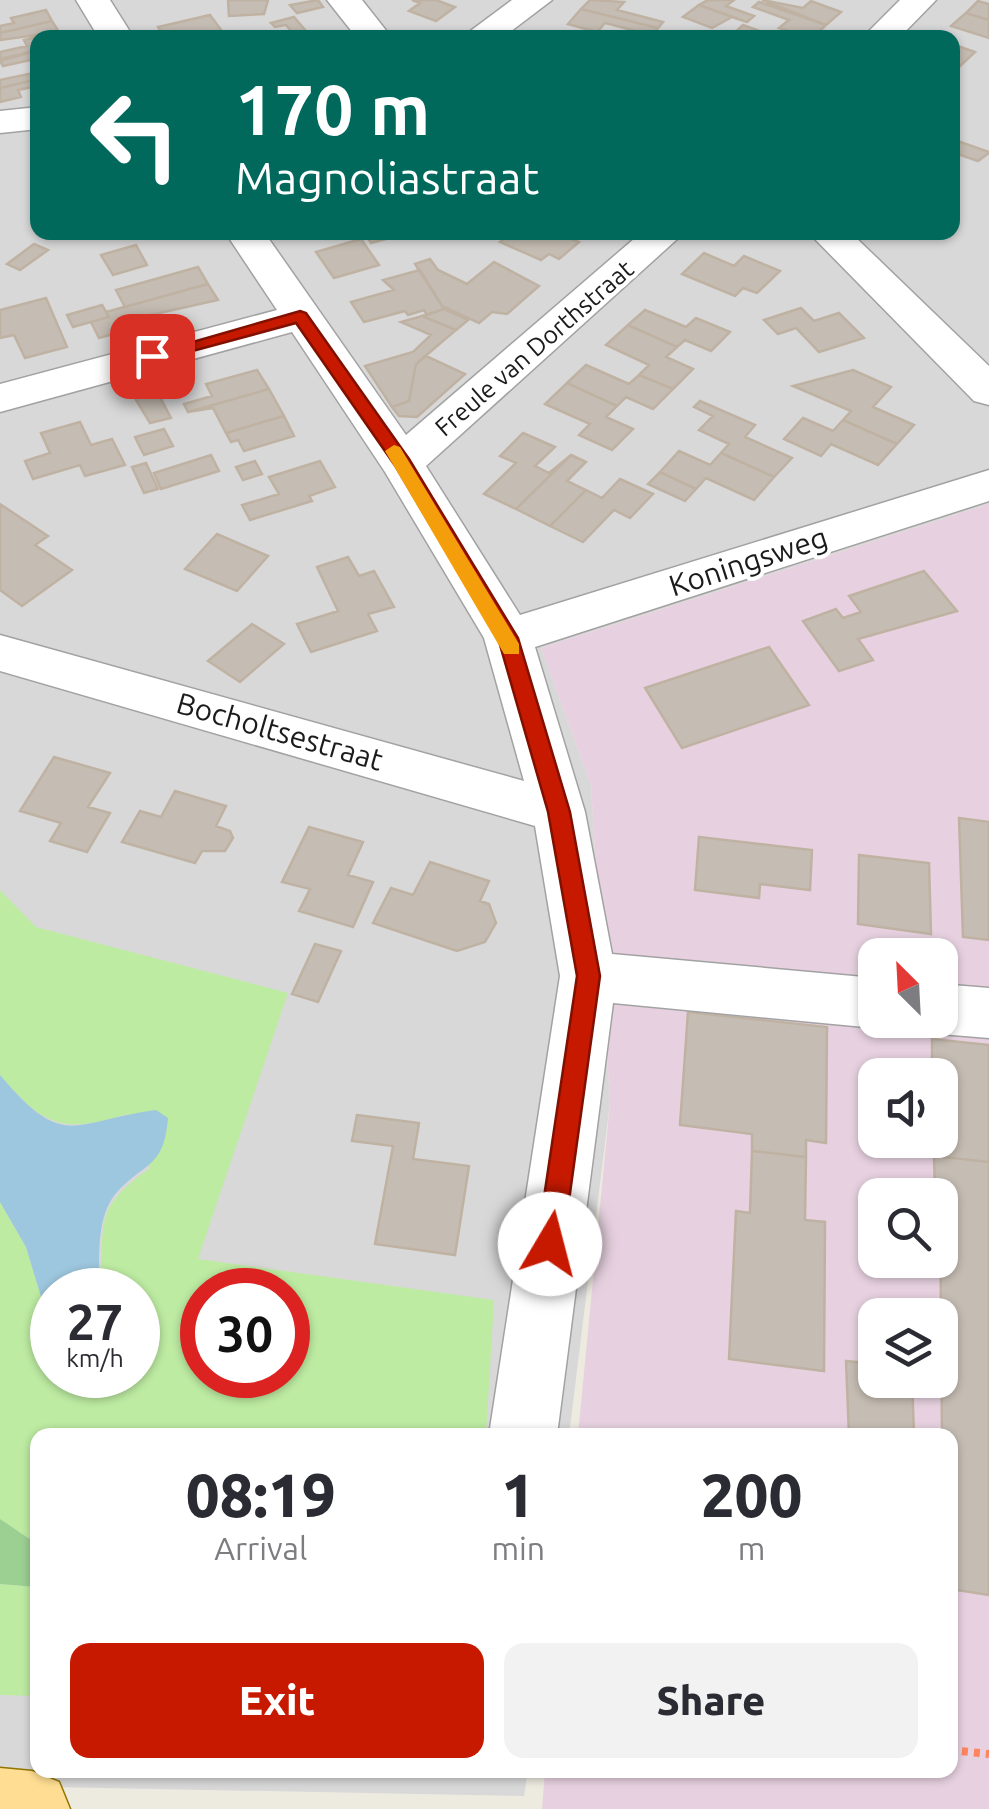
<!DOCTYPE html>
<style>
body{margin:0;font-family:Ubuntu,sans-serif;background:#f2f2f3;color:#2b2b33;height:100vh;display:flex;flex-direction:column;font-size:38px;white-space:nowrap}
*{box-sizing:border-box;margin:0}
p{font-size:32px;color:#7c7c81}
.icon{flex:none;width:55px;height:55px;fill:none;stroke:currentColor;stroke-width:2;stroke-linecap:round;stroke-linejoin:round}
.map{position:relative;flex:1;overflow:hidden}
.panel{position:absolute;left:30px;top:1428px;width:928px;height:350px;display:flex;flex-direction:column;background:#fff;border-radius:20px;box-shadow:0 2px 8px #0004}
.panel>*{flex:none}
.top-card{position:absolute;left:30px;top:30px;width:930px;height:210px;border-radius:20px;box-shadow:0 2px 8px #0004;background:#00695c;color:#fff;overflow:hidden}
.needle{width:65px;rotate:336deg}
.buttons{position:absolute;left:858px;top:938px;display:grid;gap:20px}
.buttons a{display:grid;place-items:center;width:100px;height:100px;border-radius:20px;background:#fff;box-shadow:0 2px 8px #0004;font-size:50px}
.speed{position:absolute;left:30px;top:1268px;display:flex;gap:20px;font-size:50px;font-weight:700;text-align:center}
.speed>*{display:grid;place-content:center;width:130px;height:130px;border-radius:50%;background:#fff;box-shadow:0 2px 8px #0004;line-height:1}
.speed small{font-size:25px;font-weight:400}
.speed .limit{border:15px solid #d22;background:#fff;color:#111}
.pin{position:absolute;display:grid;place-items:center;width:85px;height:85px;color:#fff;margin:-42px;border-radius:20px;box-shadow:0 5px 15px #0006}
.me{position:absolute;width:110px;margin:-55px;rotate:8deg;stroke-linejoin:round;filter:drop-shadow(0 0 8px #0008)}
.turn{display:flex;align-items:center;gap:35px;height:210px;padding:0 40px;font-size:45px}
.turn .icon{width:130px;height:130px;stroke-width:2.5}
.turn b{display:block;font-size:70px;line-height:85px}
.eta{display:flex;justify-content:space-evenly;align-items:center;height:170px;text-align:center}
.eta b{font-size:60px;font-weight:800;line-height:70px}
.primary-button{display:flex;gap:20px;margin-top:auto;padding:20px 40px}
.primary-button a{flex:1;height:115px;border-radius:20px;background:#c61900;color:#fff;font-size:40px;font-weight:800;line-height:115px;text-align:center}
.primary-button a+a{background:#f2f2f3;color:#2b2b33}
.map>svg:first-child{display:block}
</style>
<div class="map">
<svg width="989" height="1809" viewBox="0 0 989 1809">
<rect width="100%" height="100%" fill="#edeae0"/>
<!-- residential -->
<path fill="#d9d8d8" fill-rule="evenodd" d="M0,0H989V504L541,648L591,785L610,1103L569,1435H38V1770H528L524,1796L0,1786ZM38,38H952V232H38ZM52,1290H138V1375H52ZM202,1290H288V1375H202Z"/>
<!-- industrial -->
<path fill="#e7d1e0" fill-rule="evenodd" d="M989,504V1809H542L545,1770H950V1435H578L610,1103L591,785L541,648ZM875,955H940V1020H875ZM875,1075H940V1140H875ZM875,1195H940V1260H875ZM875,1315H940V1380H875Z"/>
<!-- grass -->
<path fill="#bdeba2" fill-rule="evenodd" d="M0,890L36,927L288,993L198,1259L494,1300L486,1435H38L37,1544L0,1519V1202L26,1247L46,1313H52V1375H138V1290H98C109,1224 87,1213 150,1168L128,1114C63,1134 44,1127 0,1075ZM202,1290H288V1375H202Z
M0,1584L37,1587V1696L0,1695Z"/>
<!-- forest -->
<path fill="#9ccf92" d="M0,1519L37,1544V1587L0,1584Z"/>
<!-- water -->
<path fill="#9dc7de" d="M0,1075C65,1152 72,1121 156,1110L168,1118C164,1167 147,1161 118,1191C95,1216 100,1257 99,1289L52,1290V1313H46L26,1247L0,1202Z"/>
<!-- building -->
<path fill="#c5bdb3" stroke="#bfb2a2" stroke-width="2.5" d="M228,0H268L264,14L229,16Z
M318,0L323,7L297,13L290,5Z
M412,0H436L455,7L436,21L409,11L420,3Z
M590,0L624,2L617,10L663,22L658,28L581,9Z
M708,0H734L726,6L754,16L747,22L699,5Z
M762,0L803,8L811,1L841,12L826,25Z
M978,1L989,4V20L966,13Z
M759,2L774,7L826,25L812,38L779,28L789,20L753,7Z
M699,5L747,22L732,17L712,28L683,17Z
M581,9L658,28L652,35L605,23L597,32L568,24Z
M46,10L52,21L0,33V26L14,23L11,18Z
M966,13L989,20V38L951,26Z
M210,15L224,34L165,38L158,27Z
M294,17L312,38H297L286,25L275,27L271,23Z
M52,21L59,32L0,40V33Z
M743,25L779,38H729Z
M59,32L62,38H38V50L0,59V52L27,46L24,40Z
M952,44L975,52L959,67L952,65Z
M38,50V64L35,59L3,66L0,61Z
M38,72V79L0,88V80Z
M38,79V86L18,90L21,97L0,102V88Z
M952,139L989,152V153L978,161L952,152Z
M364,232H408V233L371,243Z
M512,232H556L579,242L559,259L549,254L541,260L500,242Z
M361,239L379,265L334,278L316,252Z
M34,244L48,250L20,270L7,264Z
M136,245L147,265L113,275L101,255Z
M704,253L734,266L744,256L780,271L757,293L743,288L735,296L682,274Z
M430,259L438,270L467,284L494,262L539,286L507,314L492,312L479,323L442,306L415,264Z
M198,267L208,284L125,307L116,290Z
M420,270L444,309L427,315L424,310L408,315L405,311L364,322L351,302L394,290L383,280Z
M208,284L218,300L146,316L149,324L99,338L91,322L109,317L106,312Z
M46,298L67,347L25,358L14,335L0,338V310Z
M102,305L109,317L73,327L67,315Z
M801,308L814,321L839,313L864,338L819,352L796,328L778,334L764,320Z
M444,309L468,320L456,330L422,316Z
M645,310L686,327L696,318L730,332L711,351L685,340L677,347L628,325Z
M422,316L456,330L416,364L409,401L392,407L365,366L413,352L431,335L401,322Z
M628,325L677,347L666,357L693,369L673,389L639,375L649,365L606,345Z
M426,356L465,374L417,417L399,416L392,407L409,401L416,364Z
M586,365L629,384L639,375L673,389L653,409L626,397L617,406L567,383Z
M257,370L269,389L188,412L184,404L212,396L206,384Z
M853,370L891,387L873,407L914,425L897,444L843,420L851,411L793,386Z
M150,378L171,418L150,423L127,385Z
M567,383L617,406L606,417L633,429L612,450L579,435L590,424L545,404Z
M269,389L284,416L226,433L213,408L188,412Z
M700,401L755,425L745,437L792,458L774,477L721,453L729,444L699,430L713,416L694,407Z
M284,416L294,436L244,451L238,440L231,442L226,433Z
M803,418L833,431L843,420L897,444L878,465L831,444L821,456L784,439Z
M80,422L91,445L112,439L125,465L85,476L80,465L33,479L25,461L50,453L41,433Z
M164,429L173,446L144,455L135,437Z
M523,433L555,447L535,466L549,473L571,455L516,509L484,494L516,463L500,456Z
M679,451L710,465L721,453L774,477L754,500L706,478L696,489L660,472Z
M211,455L219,471L161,489L154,473Z
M571,455L586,462L567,481L586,490L550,526L516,509Z
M255,461L262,474L243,480L236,467Z
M320,461L335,487L309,496L312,501L250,520L242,505L279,494L269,477Z
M146,463L158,489L144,493L132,467Z
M660,472L696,489L685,501L648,484Z
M620,479L653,494L630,518L614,510L583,542L550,526L586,490L602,498Z
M0,504L48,536L35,545L72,570L22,606L0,590Z
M217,534L268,556L237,591L185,569Z
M348,557L359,576L374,571L394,607L368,614L377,631L311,652L297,624L338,611L317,567Z
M924,571L957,611L858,639L873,660L839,671L803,621L836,609L843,618L861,612L849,596Z
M252,624L284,644L240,682L208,661Z
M769,647L809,705L682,748L645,688Z
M54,757L110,773L88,807L110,813L87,852L50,841L61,823L20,811Z
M175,791L226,806L216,826L230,831L233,838L225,851H202L195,863L122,842L140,811L161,817Z
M959,818L989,822V940L963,937Z
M309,827L363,842L348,875L373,882L353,927L299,911L310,889L282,882Z
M699,837L812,850L810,890L760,884L759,898L695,890Z
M859,855L929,863L931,934L858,924Z
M430,862L489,881L480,901L489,904L496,923L485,942L457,951L373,923L391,888L413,895Z
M315,944L341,951L318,1002L292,994Z
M688,1012L827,1027L826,1143L806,1140V1157L752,1151V1134L680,1125Z
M932,1039L989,1045V1162L934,1156V1140H940V1075H932Z
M357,1115L419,1123L413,1159L469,1166L455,1255L375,1244L393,1146L352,1141Z
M752,1151L806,1157L805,1220L825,1222L824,1371L729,1359L736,1211L750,1213Z
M934,1156L989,1162V1595L950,1589V1435H942L940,1195H935Z
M846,1361L875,1364V1380H912L914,1435H849Z"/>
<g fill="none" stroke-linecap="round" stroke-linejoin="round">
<defs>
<path id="minor" d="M76,0H110L134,38H99Z
M327,0H362L392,38H357Z
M512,0H552L502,38H461Z
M900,0H936L899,38H862Z
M38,107V129L0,133V111Z
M225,232H264L406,435L642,232H685L426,466L520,615L989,470V501L535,647L585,812L612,954L875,978V1020H896L875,1028L613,1003L557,1435H489L560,976L535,826L0,671V635L524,781L484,638L385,472L292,332L0,412V384L277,310Z
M808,232H850L989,366V405L974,401Z
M940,984L989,988V1038L940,1034L920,1027L916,1020H940Z"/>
<path id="major" d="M0,1768L32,1771L59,1782L70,1809H0Z"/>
</defs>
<!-- minor casing -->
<use href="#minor" stroke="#a2a2a2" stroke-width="3"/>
<!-- major casing -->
<use href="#major" stroke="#927400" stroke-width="3"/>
<!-- path -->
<path stroke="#ff845f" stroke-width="8" stroke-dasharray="6 6" stroke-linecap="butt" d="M950,1750L989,1754"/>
<!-- minor -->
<use href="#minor" fill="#fff" fill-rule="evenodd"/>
<!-- major -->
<use href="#major" fill="#ffde93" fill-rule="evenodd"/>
</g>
<!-- route -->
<path fill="#c61900" stroke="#811000" stroke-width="2.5" d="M300,311L306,313L409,459L518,638L570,812L600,976L563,1244L559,1253L550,1256L541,1253L537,1244L577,976L548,812L498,638L396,467L296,323L152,362L144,356Z"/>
<!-- slow -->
<path fill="#f59e0b" d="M394,445L400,447L519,644V654H504L385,451Z"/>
<g text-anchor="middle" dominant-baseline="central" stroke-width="8" stroke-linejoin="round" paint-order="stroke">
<!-- far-street labels -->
<g font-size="25" fill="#1b1b1b" stroke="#fff">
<text transform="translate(534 348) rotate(-41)">Freule van Dorthstraat</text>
</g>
<!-- street labels -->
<g font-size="30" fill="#1b1b1b" stroke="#fff">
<text transform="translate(748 561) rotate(-18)">Koningsweg</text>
<text transform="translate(280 731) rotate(16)">Bocholtsestraat</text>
</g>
</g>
</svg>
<div class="buttons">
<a><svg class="needle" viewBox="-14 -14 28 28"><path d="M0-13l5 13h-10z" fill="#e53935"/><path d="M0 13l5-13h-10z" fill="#7c7c81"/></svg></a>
<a><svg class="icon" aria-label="sound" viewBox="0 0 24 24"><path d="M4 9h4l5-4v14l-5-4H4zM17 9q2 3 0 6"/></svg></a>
<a><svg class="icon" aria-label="search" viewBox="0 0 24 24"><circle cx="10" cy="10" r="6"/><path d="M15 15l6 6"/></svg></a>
<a><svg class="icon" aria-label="layers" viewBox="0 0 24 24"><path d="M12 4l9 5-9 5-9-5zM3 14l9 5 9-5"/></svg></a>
</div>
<div class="speed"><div>27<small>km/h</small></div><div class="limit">30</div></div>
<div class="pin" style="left:152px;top:356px;background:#d93025"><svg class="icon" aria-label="arrive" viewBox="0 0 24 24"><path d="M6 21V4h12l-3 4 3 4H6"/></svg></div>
<svg class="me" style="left:550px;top:1244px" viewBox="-20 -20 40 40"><circle r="19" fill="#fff"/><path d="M0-13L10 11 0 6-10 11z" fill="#c61900"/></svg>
<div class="top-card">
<div class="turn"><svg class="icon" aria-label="left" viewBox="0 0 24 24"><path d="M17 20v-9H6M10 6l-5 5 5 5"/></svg><div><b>170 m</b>Magnoliastraat</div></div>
</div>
<section class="panel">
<div class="eta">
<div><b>08:19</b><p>Arrival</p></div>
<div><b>1</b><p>min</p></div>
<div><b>200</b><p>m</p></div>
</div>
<div class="primary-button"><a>Exit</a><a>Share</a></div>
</section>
</div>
